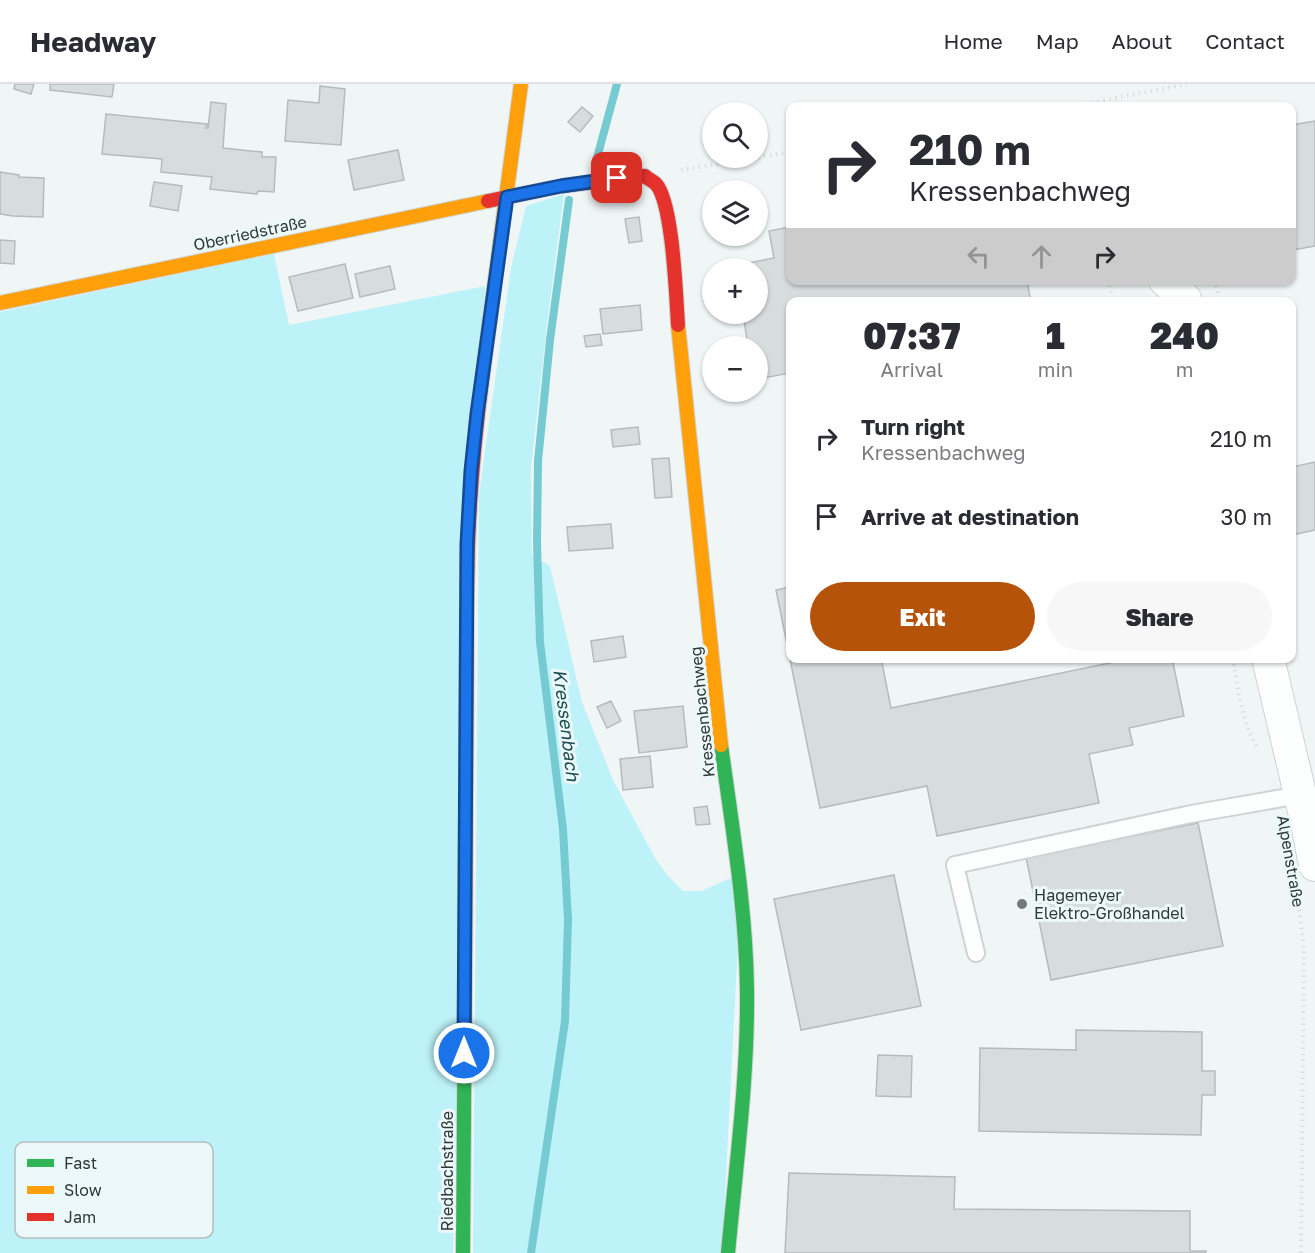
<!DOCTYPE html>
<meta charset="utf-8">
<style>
body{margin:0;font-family:"Golos Text",sans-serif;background:#f7f7f7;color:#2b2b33;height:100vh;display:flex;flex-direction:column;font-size:22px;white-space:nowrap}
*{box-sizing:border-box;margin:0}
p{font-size:20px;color:#7c7c81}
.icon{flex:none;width:33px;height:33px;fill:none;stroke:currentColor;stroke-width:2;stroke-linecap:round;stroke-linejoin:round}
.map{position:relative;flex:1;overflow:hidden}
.panel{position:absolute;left:786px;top:213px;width:510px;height:366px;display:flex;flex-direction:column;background:#fff;border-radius:12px;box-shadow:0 2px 4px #0004}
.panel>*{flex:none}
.hud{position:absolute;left:786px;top:18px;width:510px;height:183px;border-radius:12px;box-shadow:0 2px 4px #0004;background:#fff;color:#2b2b33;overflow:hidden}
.buttons{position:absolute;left:702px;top:18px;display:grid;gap:12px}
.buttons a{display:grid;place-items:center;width:66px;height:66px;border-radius:50%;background:#fff;box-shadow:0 2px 4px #0004;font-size:30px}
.pin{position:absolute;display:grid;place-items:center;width:51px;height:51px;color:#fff;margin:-26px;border-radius:12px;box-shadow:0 3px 9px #0006}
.me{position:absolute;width:66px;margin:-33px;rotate:0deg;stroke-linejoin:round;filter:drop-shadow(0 0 4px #0008)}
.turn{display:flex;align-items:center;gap:21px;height:126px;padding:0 24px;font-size:27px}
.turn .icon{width:78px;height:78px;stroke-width:2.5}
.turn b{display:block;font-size:42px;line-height:51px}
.lanes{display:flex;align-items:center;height:57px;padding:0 24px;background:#0003;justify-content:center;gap:30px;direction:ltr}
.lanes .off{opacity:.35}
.eta{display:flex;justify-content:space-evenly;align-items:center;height:102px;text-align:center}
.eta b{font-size:36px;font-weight:800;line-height:42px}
.primary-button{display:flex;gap:12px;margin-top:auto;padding:12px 24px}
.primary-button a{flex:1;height:69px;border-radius:36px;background:#b45309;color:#fff;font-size:24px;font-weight:800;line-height:69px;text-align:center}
.primary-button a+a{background:#f7f7f7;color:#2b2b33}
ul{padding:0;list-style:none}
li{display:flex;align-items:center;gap:18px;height:78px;padding:0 24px}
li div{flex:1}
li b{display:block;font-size:22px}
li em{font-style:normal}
header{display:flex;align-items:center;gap:36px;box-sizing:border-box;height:84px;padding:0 30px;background:#fff;border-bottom:2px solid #e1e1e2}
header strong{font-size:28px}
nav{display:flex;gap:33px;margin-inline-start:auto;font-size:21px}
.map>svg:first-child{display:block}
</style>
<header>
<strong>Headway</strong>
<nav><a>Home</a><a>Map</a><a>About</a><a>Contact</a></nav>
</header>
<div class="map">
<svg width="1315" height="1169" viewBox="0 0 1315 1169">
<rect width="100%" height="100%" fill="#f0f6f6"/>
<!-- green -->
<path fill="#bdf3f8" d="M564,110L548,232L531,385L532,471L550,482L582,618L613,696L656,776L670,794L683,807H701L733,793L739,840L722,1169H473L479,410L511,184L526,122Z
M274,170L289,241L485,202L453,1169H0V228Z"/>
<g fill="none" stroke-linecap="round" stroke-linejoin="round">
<!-- stream -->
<path stroke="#76cad2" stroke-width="8" d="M595,81L617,0
M531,1169L565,937L568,836L563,745L540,558L537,459L538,377L550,256L569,116"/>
</g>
<!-- building -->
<path fill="#d7dcdc" stroke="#b6bbbc" stroke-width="1.5" d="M15,0H34L31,10L14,5Z
M50,0H114L112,13L50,6Z
M320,2L345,5L341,61L285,57L288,16L319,19Z
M211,18L226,20L223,64L262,68V73H276L274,108L258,107L257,110L210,105L212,93L161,88L162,75L102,70L106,30L207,40L206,44H208Z
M582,23L593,32L580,48L568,38Z
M1315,37V162L1292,166V41Z
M398,66L404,96L354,106L348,76Z
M0,88L19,91V93L44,94L43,133L13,132L0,130Z
M154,98L182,102L178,127L150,122Z
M639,133L642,157L629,159L625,135Z
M790,143V196H1027L1031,218H790V289L758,295V262H748L743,230H758V184H744L743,180L774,174L769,147Z
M0,156L15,157L14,180L0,179Z
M345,180L353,214L298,227L289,193Z
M390,182L395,205L360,213L355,190Z
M640,221L642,246L603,250L600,225Z
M600,250L602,261L586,263L584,252Z
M638,343L640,360L613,363L611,346Z
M669,374L672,413L655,414L652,375Z
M1315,378V446L1292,451V383Z
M611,440L613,464L569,467L567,443Z
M790,503V574H881L891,624L1134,574H1172L1184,632L1129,644L1133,661L1089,670L1099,719L937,752L927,702L820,724L776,506Z
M623,552L626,573L594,578L591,557Z
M611,617L621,637L607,644L597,623Z
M683,622L687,663L639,669L634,627Z
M650,672L653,703L623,706L620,675Z
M707,722L710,740L696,741L694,724Z
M1198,739L1223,862L1051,896L1026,773Z
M894,791L921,922L801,946L774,815Z
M1076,946L1202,948V987H1215V1011H1202L1201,1051L979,1047L980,964L1076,966Z
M878,971L912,972L911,1013L876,1012Z
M789,1089L955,1093L954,1125L1190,1127V1167H1206V1169H785Z"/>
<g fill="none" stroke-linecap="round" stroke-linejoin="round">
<defs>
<path id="lane" d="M976,869L955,781L1191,730L1300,711"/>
<path id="street" d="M1165,196L1185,215L1186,218
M1268,574L1308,744L1315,781"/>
<path id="fast" d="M721,661C732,742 746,824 747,906C748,993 736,1082 728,1169
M463,1169L465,890"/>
<path id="slow" d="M0,219L488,117
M678,241L721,661
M483,288L521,0
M465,890L467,515"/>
<path id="jam" d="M488,117L561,102L645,92C648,95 653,97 656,100C673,119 676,212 678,241
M467,515C467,439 473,364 483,288"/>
</defs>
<!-- lane casing -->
<use href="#lane" stroke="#ced3d4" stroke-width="20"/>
<!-- street casing -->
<use href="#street" stroke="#ced3d4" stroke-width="34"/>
<!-- fast casing -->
<use href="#fast" stroke="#ced3d4" stroke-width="16"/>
<!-- slow casing -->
<use href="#slow" stroke="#ced3d4" stroke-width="16"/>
<!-- jam casing -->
<use href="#jam" stroke="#ced3d4" stroke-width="16"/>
<!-- path -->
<path stroke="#dddfdf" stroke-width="4" stroke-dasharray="1.5 4.5" stroke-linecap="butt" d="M1074,22L1187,0
M758,73L790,68
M681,86L757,74
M1108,196L1113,218
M1214,196L1221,218
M1233,574L1239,611L1247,643L1257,663
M1296,802L1304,864L1301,1169"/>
<!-- lane -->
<use href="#lane" stroke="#fdfefe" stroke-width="16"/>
<!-- street -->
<use href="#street" stroke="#fdfefe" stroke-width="32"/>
<!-- fast -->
<use href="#fast" stroke="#30b455" stroke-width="14"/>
<!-- slow -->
<use href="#slow" stroke="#ff9f0a" stroke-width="14"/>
<!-- jam -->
<use href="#jam" stroke="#e5322d" stroke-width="14"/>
</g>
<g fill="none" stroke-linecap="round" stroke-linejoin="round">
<defs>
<path id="route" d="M464,969L467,460L471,387L477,330L507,113L561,102L617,94"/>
</defs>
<!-- route casing -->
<use href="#route" stroke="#114b97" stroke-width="15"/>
<!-- route -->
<use href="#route" stroke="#1a73e8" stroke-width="10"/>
</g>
<!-- markers -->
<circle fill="#74797a" stroke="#ecf9fa" stroke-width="2" cx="1022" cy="820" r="6"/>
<g text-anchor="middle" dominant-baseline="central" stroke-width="6" stroke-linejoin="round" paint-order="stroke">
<!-- street labels -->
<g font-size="16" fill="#313637" stroke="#ecf9fa">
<text transform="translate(250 149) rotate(-12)">Oberriedstraße</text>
<text transform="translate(702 628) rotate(-96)">Kressenbachweg</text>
<text transform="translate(1291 777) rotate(80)">Alpenstraße</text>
<text transform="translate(447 1087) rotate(-90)">Riedbachstraße</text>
</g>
<!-- poi labels -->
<g font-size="16" fill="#313637" stroke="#ecf9fa" text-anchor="start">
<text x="1034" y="811">Hagemeyer<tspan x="1034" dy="18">Elektro-Großhandel</tspan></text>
</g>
<!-- water labels -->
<g font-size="18" font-style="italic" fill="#1b4d52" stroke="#ecf9fa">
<text transform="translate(567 641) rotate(83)">Kressenbach</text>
</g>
</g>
<!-- legend -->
<rect x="15" y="1058" width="198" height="96" rx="9" fill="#ecf9fa" stroke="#b4bec0" stroke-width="1.5"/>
<rect x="27" y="1075" width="27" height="8" fill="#30b455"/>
<rect x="27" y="1102" width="27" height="8" fill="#ff9f0a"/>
<rect x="27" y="1129" width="27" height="8" fill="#e5322d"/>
<g font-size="16" fill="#313637">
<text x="64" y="1085">Fast</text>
<text x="64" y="1112">Slow</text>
<text x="64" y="1139">Jam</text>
</g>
</svg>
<div class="buttons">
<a><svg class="icon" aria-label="search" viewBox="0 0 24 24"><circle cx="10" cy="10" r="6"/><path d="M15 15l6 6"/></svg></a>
<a><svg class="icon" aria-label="layers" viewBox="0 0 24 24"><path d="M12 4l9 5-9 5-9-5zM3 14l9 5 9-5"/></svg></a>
<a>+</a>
<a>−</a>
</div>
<div class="pin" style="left:617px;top:94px;background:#d93025"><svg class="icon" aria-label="arrive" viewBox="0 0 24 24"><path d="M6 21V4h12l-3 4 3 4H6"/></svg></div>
<svg class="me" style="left:464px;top:969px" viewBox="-20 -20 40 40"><circle r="17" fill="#1a73e8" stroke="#fff" stroke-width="3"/><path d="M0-11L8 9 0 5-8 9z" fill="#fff"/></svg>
<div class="hud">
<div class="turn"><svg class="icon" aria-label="right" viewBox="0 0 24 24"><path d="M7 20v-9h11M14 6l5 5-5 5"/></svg><div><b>210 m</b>Kressenbachweg</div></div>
<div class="lanes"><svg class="icon off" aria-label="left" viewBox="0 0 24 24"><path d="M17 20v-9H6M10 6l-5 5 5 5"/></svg><svg class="icon off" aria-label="ahead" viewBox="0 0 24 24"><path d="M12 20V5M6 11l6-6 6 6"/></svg><svg class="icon" aria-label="right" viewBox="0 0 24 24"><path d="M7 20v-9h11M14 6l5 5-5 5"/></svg></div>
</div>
<section class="panel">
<div class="eta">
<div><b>07:37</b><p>Arrival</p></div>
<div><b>1</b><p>min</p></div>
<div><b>240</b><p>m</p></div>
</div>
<ul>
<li><svg class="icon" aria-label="right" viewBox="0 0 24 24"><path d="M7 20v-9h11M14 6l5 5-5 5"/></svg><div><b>Turn right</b><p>Kressenbachweg</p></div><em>210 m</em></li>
<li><svg class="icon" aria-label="arrive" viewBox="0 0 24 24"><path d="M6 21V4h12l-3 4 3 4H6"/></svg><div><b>Arrive at destination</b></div><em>30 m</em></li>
</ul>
<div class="primary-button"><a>Exit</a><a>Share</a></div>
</section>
</div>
